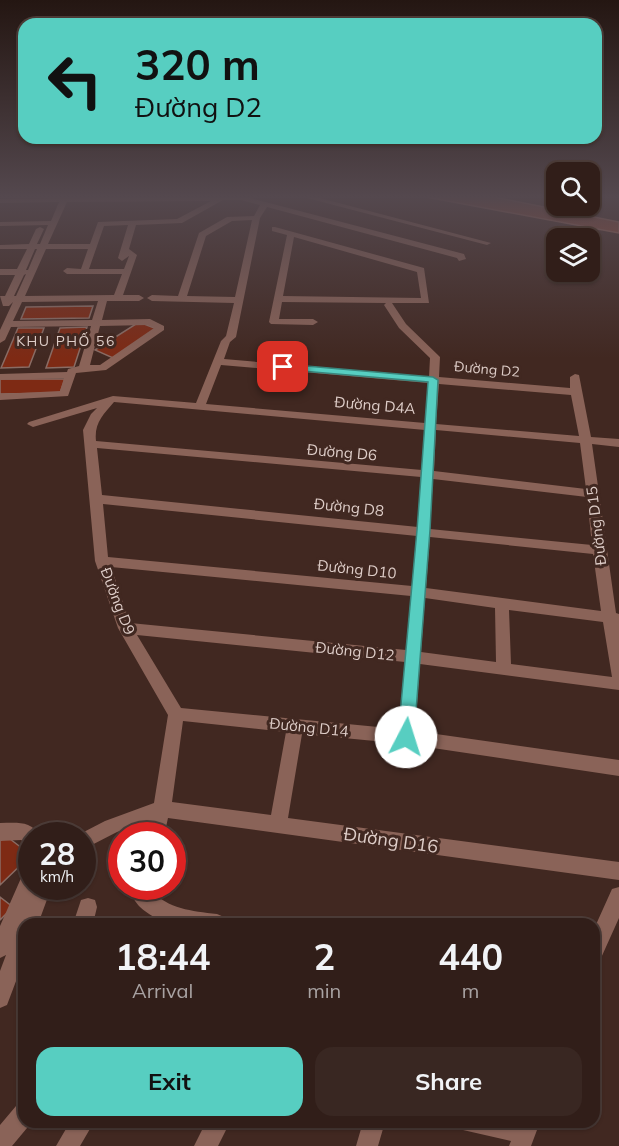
<!DOCTYPE html>
<meta charset="utf-8">
<style>
body{margin:0;font-family:Mulish,sans-serif;background:#392722;color:#f1f3f6;height:100vh;display:flex;flex-direction:column;font-size:22px;white-space:nowrap}
*{box-sizing:border-box;margin:0}
p{font-size:20px;color:#a8a2a2}
.icon{flex:none;width:33px;height:33px;fill:none;stroke:currentColor;stroke-width:2;stroke-linecap:round;stroke-linejoin:round}
.map{position:relative;flex:1;overflow:hidden}
.drawer{position:absolute;left:18px;top:918px;width:582px;height:210px;display:flex;flex-direction:column;background:#311e19;border-radius:18px;box-shadow:0 2px 4px #0004,0 0 0 2px #4c3c38}
.drawer>*{flex:none}
.banner{position:absolute;left:18px;top:18px;width:584px;height:126px;border-radius:18px;box-shadow:0 2px 4px #0004,0 0 0 2px #4c3c38;background:#57cec1;color:#111;overflow:hidden}
.controls{position:absolute;left:546px;top:162px;display:grid;gap:12px}
.controls a{display:grid;place-items:center;width:54px;height:54px;border-radius:12px;background:#311e19;box-shadow:0 2px 4px #0004,0 0 0 2px #4c3c38;font-size:30px}
.speed{position:absolute;left:18px;top:822px;display:flex;gap:12px;font-size:30px;font-weight:700;text-align:center}
.speed>*{display:grid;place-content:center;width:78px;height:78px;border-radius:50%;background:#311e19;box-shadow:0 2px 4px #0004,0 0 0 2px #4c3c38;line-height:1}
.speed small{font-size:15px;font-weight:400}
.speed .limit{border:9px solid #d22;background:#fff;color:#111}
.pin{position:absolute;display:grid;place-items:center;width:51px;height:51px;color:#fff;margin:-26px;border-radius:12px;box-shadow:0 3px 9px #0006}
.me{position:absolute;width:66px;margin:-33px;rotate:5deg;stroke-linejoin:round;filter:drop-shadow(0 0 4px #0008)}
.turn{display:flex;align-items:center;gap:21px;height:126px;padding:0 18px;font-size:27px}
.turn .icon{width:78px;height:78px;stroke-width:2.5}
.turn b{display:block;font-size:42px;line-height:51px}
.eta{display:flex;justify-content:space-evenly;align-items:center;height:102px;text-align:center}
.eta b{font-size:36px;font-weight:700;line-height:42px}
.primary-button{display:flex;gap:12px;margin-top:auto;padding:12px 18px}
.primary-button a{flex:1;height:69px;border-radius:18px;background:#57cec1;color:#111;font-size:24px;font-weight:700;line-height:69px;text-align:center}
.primary-button a+a{background:#392722;color:#f1f3f6}
.map>svg:first-child{display:block}
</style>
<div class="map">
<svg width="619" height="1146" viewBox="0 0 619 1146">
<rect width="100%" height="100%" fill="#412821"/>
<!-- water -->
<path fill="#a24c36" stroke="#b47362" stroke-width="1.5" d="M426,197H494L619,222V233Z"/>
<!-- building -->
<path fill="#7e2a14" stroke="#8a6c64" stroke-width="1.5" d="M93,306L89,318L21,319L26,307Z
M139,322L157,329L113,358L95,350Z
M87,327L74,367L46,368L60,328Z
M18,328H44L29,367L1,368Z
M0,379H65L60,393L0,394Z
M6,836L31,855L0,885V841Z
M0,897L13,907L0,920Z"/>
<g fill="none" stroke-linecap="round" stroke-linejoin="round">
<!-- minor -->
<path fill="#8a6358" fill-rule="evenodd" d="M246,197L464,254L466,259L459,261L457,258L267,207L260,218L236,337L230,342L224,359L429,377L430,358L399,328L384,305L386,303L282,302L279,319H313L318,322L313,325L271,324L269,322L287,235L272,231V227H275L424,268L429,303H392L406,324L440,357L439,377L570,388V377L575,374L579,375L591,437L619,439V447L592,444L616,613L619,614V690L420,664L415,731L619,760V776L406,744L302,734L288,818L619,862V880L168,818L164,836H146L150,821L117,832L82,850V836H76L105,821L154,803L168,715L118,628L95,561L83,430L91,414L97,408L33,427L27,424L29,422L113,396L196,403L221,341L226,336L234,303L152,301L147,298L152,295L178,296L199,233L227,217L254,216L260,205L241,200H223L182,223L136,225L129,249L137,255L123,295H139L144,298L139,301H107L102,320L150,319L164,326V330L106,370L76,373L68,396L0,400V394L60,391L64,378L0,380V374L67,372L68,369L79,366L91,326L11,327L5,340L0,343V330L13,302L9,306H3L0,296H5L15,275H0V269H17L27,249H0V245L29,244L36,229L40,227L44,229L37,244H40L48,225L0,226V222L51,221L59,202L0,203V199ZM211,201L177,219L98,222L90,244H48L67,202ZM252,220L235,297L187,296L206,236L232,221ZM128,225L118,258L122,261L129,256L124,269H89L104,226ZM294,237L417,272L421,298L283,296ZM35,249H37L28,270H26ZM46,249H88L81,269L67,268L63,271L67,274H122L114,295L25,296ZM26,274L16,296H14L24,275ZM98,301L92,320L13,321L22,302ZM148,325L154,328L100,365H90L100,326ZM221,365L428,383L425,423L206,404ZM439,384L571,395L579,436L436,424ZM114,402L425,430L422,470L96,441C94,423 103,415 114,402ZM436,430L580,443L586,489L434,471ZM97,448L421,477L418,527L102,495ZM433,479L587,497L592,545L430,529ZM103,504L417,536L412,586L108,557ZM430,537L593,554L601,611L426,588ZM111,567L411,596L406,650L130,623ZM425,598L495,608L496,662L421,652ZM509,610L603,622L612,677L511,664ZM137,635L405,662L399,729L181,708ZM183,721L286,732L271,815L172,802Z
M303,197H316L491,243L487,245Z
M0,823C16,823 31,820 40,836H32V846L21,840L0,841Z
M32,867V886H52L38,924H24V960L7,1005L0,1008V971L6,955L0,958V926L25,869Z
M133,886H151L150,890C169,909 191,911 217,914L224,917L227,924C195,924 165,930 140,907C134,900 130,896 133,886Z
M619,887V918L601,958L594,961V929L612,889Z
M88,898L95,900L97,907L93,924H73L81,900Z
M24,1103V1122H32L12,1146H0V1125L16,1106Z
M70,1122H94L80,1146H56Z
M206,1122H230L218,1146H194Z
M363,1122H385L378,1146H356Z
M460,1122H540L531,1146H509L511,1141L463,1130Z"/>
</g>
<!-- sky -->
<linearGradient id="sky" x2="0" y2="1"><stop stop-color="#241612"/><stop offset="0.55" stop-color="#54484e"/><stop offset="1" stop-color="#54484e" stop-opacity="0"/></linearGradient>
<rect width="619" height="358" fill="url(#sky)"/>
<!-- route -->
<path fill="#57cec1" stroke="#39867d" stroke-width="1.5" d="M283,364L433,377L438,380L430,530L414,737L412,742L406,744L400,742L398,737L417,530L428,382L279,369L277,367Z"/>
<g text-anchor="middle" dominant-baseline="central" stroke-width="6" stroke-linejoin="round" paint-order="stroke">
<!-- far-neighbourhood labels -->
<g font-size="14" letter-spacing="1.5" fill="#decdc8" stroke="#412821">
<text x="66" y="341">KHU PHỐ 56</text>
</g>
<!-- far-street labels -->
<g font-size="14" fill="#decdc8" stroke="#412821">
<text transform="translate(487 369) rotate(5)">Đường D2</text>
</g>
<!-- street labels -->
<g font-size="15" fill="#decdc8" stroke="#412821">
<text transform="translate(375 405) rotate(5)">Đường D4A</text>
<text transform="translate(342 452) rotate(5)">Đường D6</text>
<text transform="translate(349 507) rotate(6)">Đường D8</text>
<text transform="translate(596 526) rotate(-97)">Đường D15</text>
<text transform="translate(357 569) rotate(6)">Đường D10</text>
<text transform="translate(118 601) rotate(69)">Đường D9</text>
<text transform="translate(355 651) rotate(6)">Đường D12</text>
<text transform="translate(309 727) rotate(6)">Đường D14</text>
</g>
<!-- near-street labels -->
<g font-size="18" fill="#decdc8" stroke="#412821">
<text transform="translate(391 840) rotate(8)">Đường D16</text>
</g>
</g>
</svg>
<div class="controls">
<a><svg class="icon" aria-label="search" viewBox="0 0 24 24"><circle cx="10" cy="10" r="6"/><path d="M15 15l6 6"/></svg></a>
<a><svg class="icon" aria-label="layers" viewBox="0 0 24 24"><path d="M12 4l9 5-9 5-9-5zM3 14l9 5 9-5"/></svg></a>
</div>
<div class="speed"><div>28<small>km/h</small></div><div class="limit">30</div></div>
<div class="pin" style="left:283px;top:367px;background:#d93025"><svg class="icon" aria-label="arrive" viewBox="0 0 24 24"><path d="M6 21V4h12l-3 4 3 4H6"/></svg></div>
<svg class="me" style="left:406px;top:737px" viewBox="-20 -20 40 40"><circle r="19" fill="#fff"/><path d="M0-13L10 11 0 6-10 11z" fill="#57cec1"/></svg>
<div class="banner">
<div class="turn"><svg class="icon" aria-label="left" viewBox="0 0 24 24"><path d="M17 20v-9H6M10 6l-5 5 5 5"/></svg><div><b>320 m</b>Đường D2</div></div>
</div>
<section class="drawer">
<div class="eta">
<div><b>18:44</b><p>Arrival</p></div>
<div><b>2</b><p>min</p></div>
<div><b>440</b><p>m</p></div>
</div>
<div class="primary-button"><a>Exit</a><a>Share</a></div>
</section>
</div>
